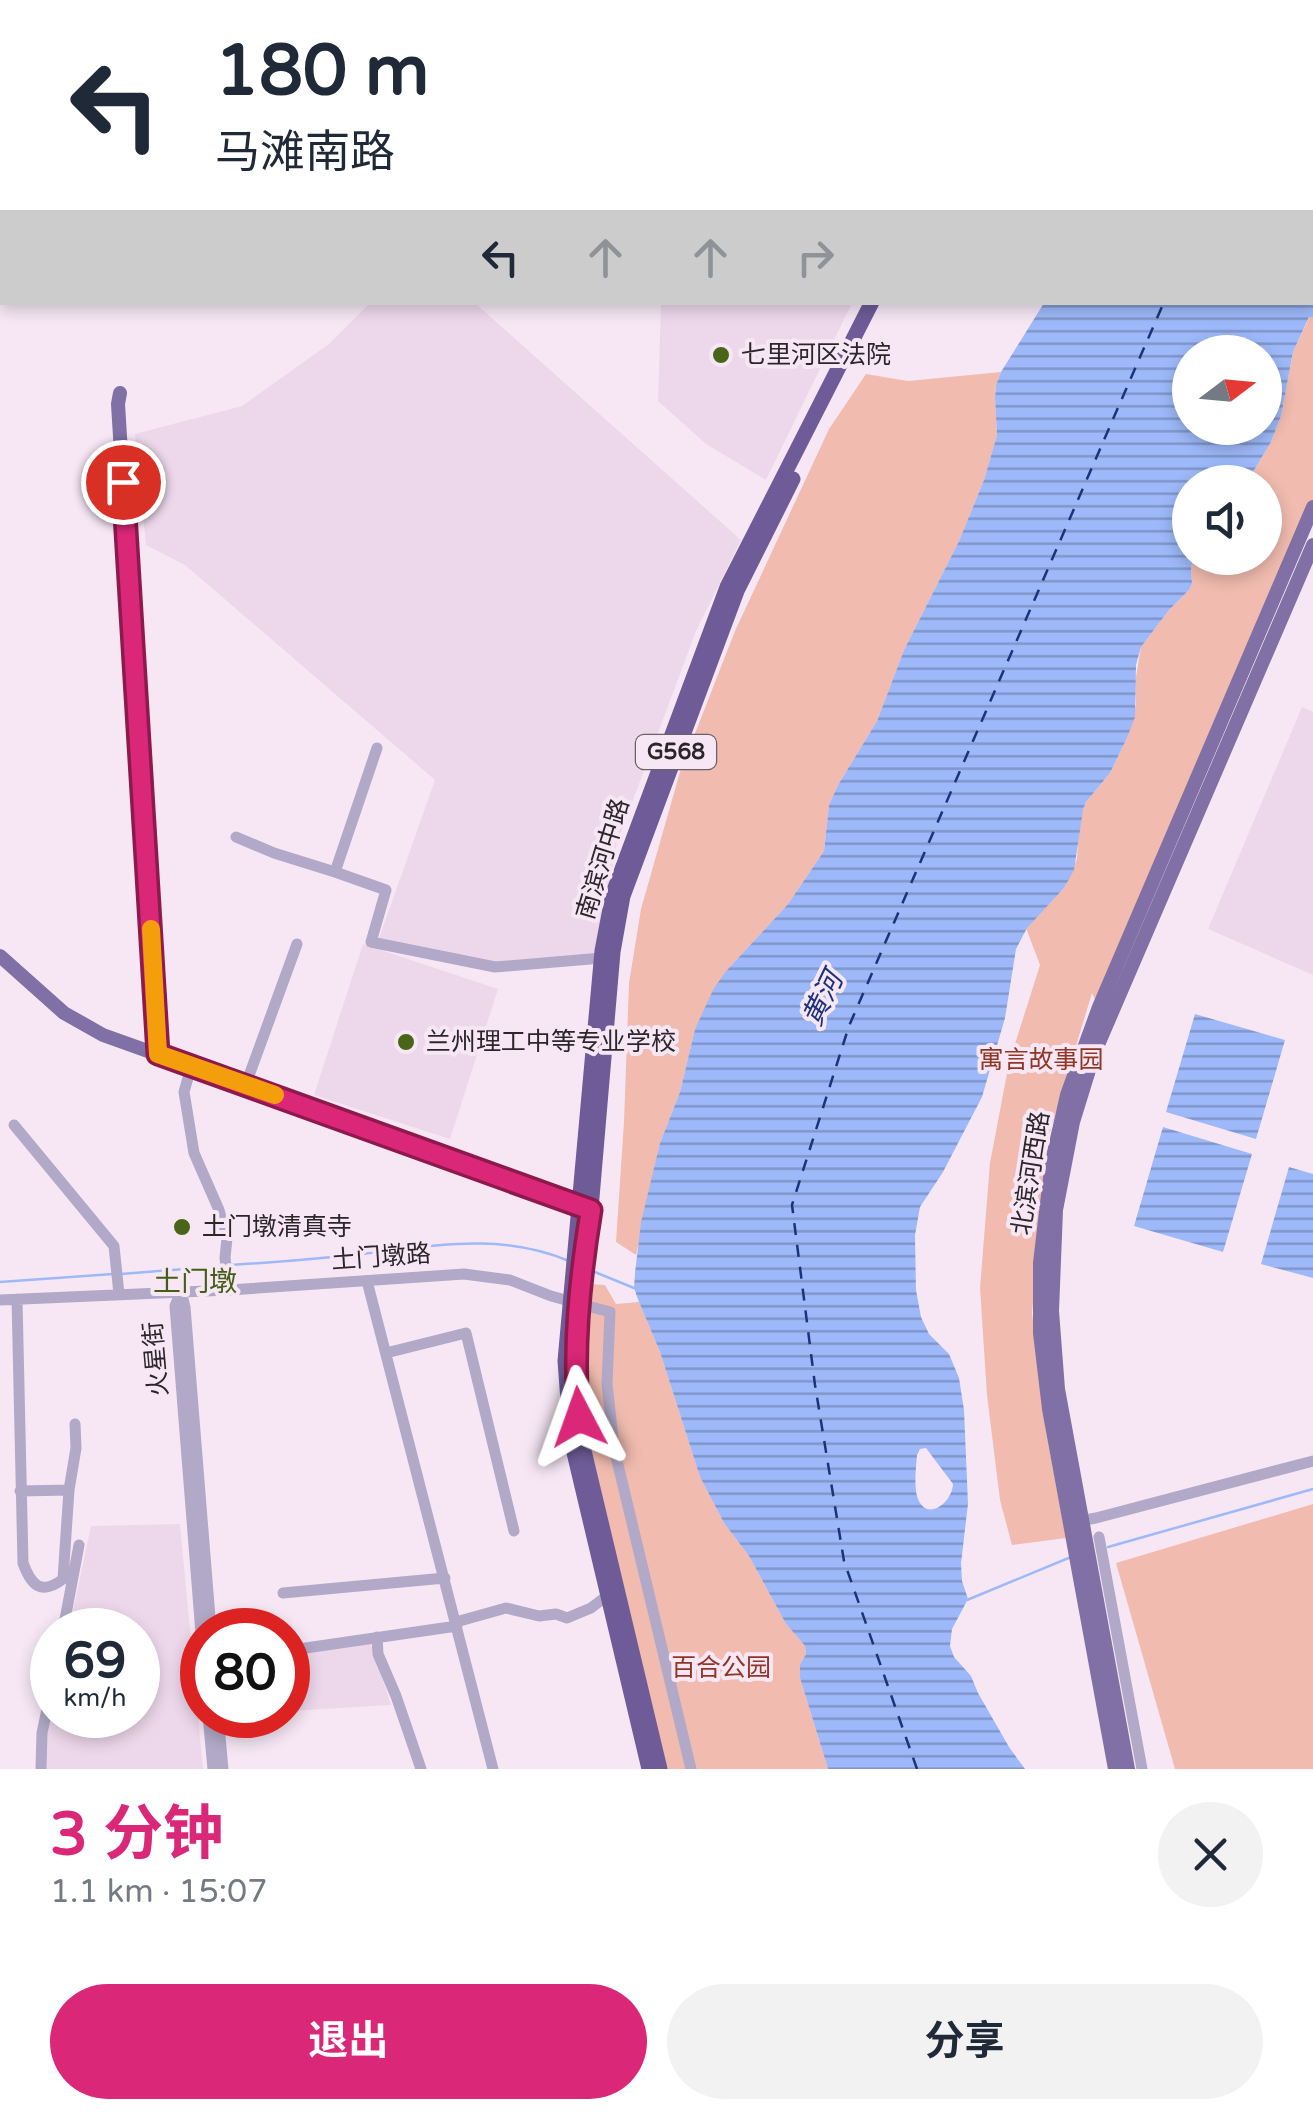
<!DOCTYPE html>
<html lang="zh">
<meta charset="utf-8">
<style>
body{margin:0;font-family:"Varela Round","Noto Sans SC",sans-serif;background:#f2f2f3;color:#1f2937;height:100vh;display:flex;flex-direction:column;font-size:38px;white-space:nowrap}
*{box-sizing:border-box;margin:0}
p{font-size:32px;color:#747a83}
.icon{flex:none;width:55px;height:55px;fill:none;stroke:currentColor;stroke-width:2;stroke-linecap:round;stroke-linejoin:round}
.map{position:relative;height:1769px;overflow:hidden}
.sheet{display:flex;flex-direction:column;background:#fff;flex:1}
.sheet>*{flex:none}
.top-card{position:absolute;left:0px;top:0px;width:1315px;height:305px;box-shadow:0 5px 15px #0003;background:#fff;color:#1f2937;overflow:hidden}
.needle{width:65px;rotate:74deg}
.buttons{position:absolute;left:1172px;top:335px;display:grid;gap:20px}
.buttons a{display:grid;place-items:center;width:110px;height:110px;border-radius:50%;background:#fff;box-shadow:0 5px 15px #0003;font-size:50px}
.speed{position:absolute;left:30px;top:1608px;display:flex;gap:20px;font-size:50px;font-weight:700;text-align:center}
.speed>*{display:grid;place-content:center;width:130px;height:130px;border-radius:50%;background:#fff;box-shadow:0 5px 15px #0003;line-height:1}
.speed small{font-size:25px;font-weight:400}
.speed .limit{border:15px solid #d22;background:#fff;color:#111}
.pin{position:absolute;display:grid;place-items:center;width:85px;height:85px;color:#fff;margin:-42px;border:5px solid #fff;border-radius:50%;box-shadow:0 2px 10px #0007}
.me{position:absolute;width:110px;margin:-55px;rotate:356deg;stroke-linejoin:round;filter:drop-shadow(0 0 8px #0008)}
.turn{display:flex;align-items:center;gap:35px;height:210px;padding:0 50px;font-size:45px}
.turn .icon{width:130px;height:130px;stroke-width:2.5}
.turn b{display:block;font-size:70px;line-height:85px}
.lanes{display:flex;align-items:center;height:95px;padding:0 50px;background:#0003;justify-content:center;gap:50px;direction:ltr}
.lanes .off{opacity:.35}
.round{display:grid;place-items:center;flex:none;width:105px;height:105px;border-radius:52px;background:#f2f2f3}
.head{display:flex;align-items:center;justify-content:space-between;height:170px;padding:0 50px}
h1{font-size:60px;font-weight:700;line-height:75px;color:#db2777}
.primary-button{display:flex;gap:20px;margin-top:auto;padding:20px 50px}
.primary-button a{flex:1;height:115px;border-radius:60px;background:#db2777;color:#fff;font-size:40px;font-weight:700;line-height:115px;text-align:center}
.primary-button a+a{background:#f2f2f3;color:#1f2937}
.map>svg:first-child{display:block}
</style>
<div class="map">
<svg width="1313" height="1769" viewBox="0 0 1313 1769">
<defs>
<pattern id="water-rules" width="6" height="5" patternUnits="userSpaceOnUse" patternTransform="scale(2.5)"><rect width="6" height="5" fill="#9db9f9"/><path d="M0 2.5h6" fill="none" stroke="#8096ca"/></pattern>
</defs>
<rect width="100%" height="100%" fill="#f7e7f5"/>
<!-- built -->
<path fill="#edd8eb" d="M370,303H475L741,540L696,631L617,843L595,958L498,966L378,941L435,780L185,565L146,545L135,434L242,406L329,344Z
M661,303H852L766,480L706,444L658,401Z
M1302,707L1313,712V975L1208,929Z
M363,944L498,989L450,1139L314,1095Z
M180,1524L203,1769H47L45,1743L52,1708V1715H138V1630H69L91,1526Z
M371,1644L391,1705L288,1711V1656Z"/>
<!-- park -->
<path fill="#f1bbaf" d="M1310,316L1313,317V507L1099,1007L1092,993L1048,1138L1032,1313L1046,1431L1066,1538L1012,1545L1000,1500L987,1395L980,1288L990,1163L1009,1063L1040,965L1026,928L1064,888L1077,859L1079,826L1083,810L1086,802L1110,773L1127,738L1136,705L1135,683L1141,647L1169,610L1189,590L1192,584L1191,564L1197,558H1265V482H1247L1271,442L1281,416L1293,352Z
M1001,372L996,385L995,398L997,435L984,480L959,541L904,650L877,721L838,785L829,805L824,851L788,904L727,970L695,1029L680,1092L660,1143L636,1255L616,1242L624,1122L629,983L641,909L680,772L735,631L829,429L866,374L908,381Z
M588,1284L605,1285L616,1304L639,1302L660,1352L700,1477L724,1523L749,1556L786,1624L805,1646L806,1654L800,1664V1678L828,1769H666L585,1423L582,1353Z
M1313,1504V1769H1175L1116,1563Z"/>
<!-- water -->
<path fill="url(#water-rules)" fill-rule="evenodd" d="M1131,0H1313V317H1309L1293,352L1281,416L1271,442L1247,482H1190V558H1197L1191,565L1192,584L1189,590L1169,610L1141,647L1136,665L1135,717L1127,738L1110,773L1086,802L1083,810L1074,870L1064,888L1027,928L1016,949L1005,1018L982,1097L943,1172L920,1207L915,1235L916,1290L921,1317L929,1334L949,1354L959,1378L964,1410L968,1504L961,1563L962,1581L968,1599L952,1629L950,1646L954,1657L971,1676L978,1693L1009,1747L1025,1769H828L800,1678V1664L806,1654L805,1646L786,1624L749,1556L724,1523L700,1477L660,1352L639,1302L634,1288L635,1273L641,1222L660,1143L680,1092L695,1029L714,988L727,970L788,904L824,851L829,805L838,785L877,721L904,650L959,541L984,480L997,435L995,398L996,385L1001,372L1044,303L1312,302V2H1131ZM1265,352V428H1190V352ZM926,1448L953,1484C952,1504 925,1523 917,1496C914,1484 916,1468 917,1455L920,1449Z
M1195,1014L1285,1040L1256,1139L1166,1112Z
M1163,1127L1252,1154L1223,1252L1134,1226Z
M1289,1167L1313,1174V1278L1261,1264Z"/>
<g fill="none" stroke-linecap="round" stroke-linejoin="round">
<!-- stream -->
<path stroke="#9db9f9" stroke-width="2.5" d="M231,1265C275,1262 319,1259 362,1254C434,1246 500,1232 569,1261
M590,1270L634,1288
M121,1274L223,1266
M0,1282L113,1274
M1108,1547L1313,1489
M967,1600L1071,1557"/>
<!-- ferry -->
<path stroke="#1b337b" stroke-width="2.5" stroke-dasharray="12 10" stroke-linecap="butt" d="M1252,2L1253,0
M917,1769L844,1561L815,1385L792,1205L849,1026L1164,302"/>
<!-- minor -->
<path stroke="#b1a9c7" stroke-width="11" d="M236,837L274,853L335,872L377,748
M335,872L386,890L371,942L495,967L602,958
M191,1067L184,1092L194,1153L219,1210L227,1238L225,1258L229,1290
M246,1084L297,944
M14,1125L114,1246L119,1294
M367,1281L493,1769
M181,1291L175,1306L202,1646
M181,1291L185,1307L211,1630
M17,1299L23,1563C31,1585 41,1596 63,1579L69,1490L76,1448L75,1424
M0,1300L229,1290L464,1274L510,1280L551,1296L610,1312L607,1384L614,1448L691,1769
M386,1353L466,1333L514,1531
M20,1491L69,1490
M1074,1522L1096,1518L1313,1461
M1099,1537L1142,1769
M283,1593L445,1578
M456,1622L506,1608L539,1616L556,1614L567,1618L591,1608L608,1595
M63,1630L79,1545
M377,1637L378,1654L396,1696L421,1769
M292,1650L457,1626
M208,1715L213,1769
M218,1715L223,1769
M41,1769L42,1733L52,1685"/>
<!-- major -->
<path stroke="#8070a5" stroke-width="14" d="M125,2L127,0
M146,2L148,0
M0,143L2,140
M0,167L2,164
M120,393L118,404L158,1054
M0,956L64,1013L103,1035L586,1208
M1115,1769L1049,1409L1040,1333V1263L1052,1161L1067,1095L1099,1007L1313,507
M1128,1769L1058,1389L1052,1311L1056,1210L1073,1122L1094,1054L1313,545"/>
<!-- highway -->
<path stroke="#6e5b98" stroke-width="15" d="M983,2V0
M580,1305L591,1209L613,952L623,896L737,591L793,479
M578,1333L577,1396L581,1438L660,1769
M649,1769L571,1440L565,1361L602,951L613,893L727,587L872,302"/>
</g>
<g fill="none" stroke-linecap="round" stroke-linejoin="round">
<defs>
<path id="route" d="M123,482L158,1054L591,1210C580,1277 572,1349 579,1417"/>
</defs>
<!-- route casing -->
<use href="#route" stroke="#8e194d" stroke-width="25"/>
<!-- route -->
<use href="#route" stroke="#db2777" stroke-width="18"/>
<!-- slow -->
<path stroke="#f59e0b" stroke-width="18" d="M151,929L158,1054L275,1095"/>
</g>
<!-- markers -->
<g fill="#496518" stroke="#f7e7f5" stroke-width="4">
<circle cx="721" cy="355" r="10"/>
<circle cx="406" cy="1042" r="10"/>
<circle cx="182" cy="1227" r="10"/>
</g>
<g text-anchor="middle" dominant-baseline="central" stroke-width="8" stroke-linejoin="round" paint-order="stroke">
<!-- shield labels -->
<rect fill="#f7e7f5" stroke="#696068" stroke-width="2.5" x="636" y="735" width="80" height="34" rx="8"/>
<g font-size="22" font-weight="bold" fill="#2c262b">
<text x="676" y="752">G568</text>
</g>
<!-- poi labels -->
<g font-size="25" fill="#2c262b" stroke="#f7e7f5" text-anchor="start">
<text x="741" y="355">七里河区法院</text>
<text x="426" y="1042">兰州理工中等专业学校</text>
<text x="202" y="1227">土门墩清真寺</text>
</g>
<!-- street labels -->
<g font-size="25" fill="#2c262b" stroke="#f7e7f5">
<text transform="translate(603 859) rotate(-73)">南滨河中路</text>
<text transform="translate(1031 1173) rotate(-81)">北滨河西路</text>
<text transform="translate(381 1257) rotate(-4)">土门墩路</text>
<text transform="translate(156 1359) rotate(-95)">火星街</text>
</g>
<!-- park labels -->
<g font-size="25" fill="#903625" stroke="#f7e7f5">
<text x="1041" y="1060">寓言故事园</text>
<text x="721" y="1668">百合公园</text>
</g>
<!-- water labels -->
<g font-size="28" font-style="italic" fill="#1b337b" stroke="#f7e7f5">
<text transform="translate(823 999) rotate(-64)">黄河</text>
</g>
<!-- neighbourhood labels -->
<g font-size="28" fill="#445e18" stroke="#f7e7f5">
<text x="195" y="1282">土门墩</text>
</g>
</g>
</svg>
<div class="buttons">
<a><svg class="needle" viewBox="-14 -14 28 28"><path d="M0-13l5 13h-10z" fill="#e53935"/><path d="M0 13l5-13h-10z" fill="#747a83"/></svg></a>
<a><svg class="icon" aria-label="sound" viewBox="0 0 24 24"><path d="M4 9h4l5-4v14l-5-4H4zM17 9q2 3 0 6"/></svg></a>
</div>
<div class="speed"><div>69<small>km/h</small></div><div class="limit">80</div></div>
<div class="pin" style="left:123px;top:482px;background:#d93025"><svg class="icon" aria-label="arrive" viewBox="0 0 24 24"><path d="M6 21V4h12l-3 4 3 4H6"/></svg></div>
<svg class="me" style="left:579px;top:1417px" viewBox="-20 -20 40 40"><path d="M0-17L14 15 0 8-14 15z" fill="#db2777" stroke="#fff" stroke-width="4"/></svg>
<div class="top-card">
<div class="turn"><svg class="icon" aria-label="left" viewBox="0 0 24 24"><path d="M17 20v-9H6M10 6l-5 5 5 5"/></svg><div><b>180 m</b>马滩南路</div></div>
<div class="lanes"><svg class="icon" aria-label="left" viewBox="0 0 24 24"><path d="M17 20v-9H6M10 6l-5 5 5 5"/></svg><svg class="icon off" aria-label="ahead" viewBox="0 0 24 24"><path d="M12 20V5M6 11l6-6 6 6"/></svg><svg class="icon off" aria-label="ahead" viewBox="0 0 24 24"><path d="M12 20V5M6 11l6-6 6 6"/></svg><svg class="icon off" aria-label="right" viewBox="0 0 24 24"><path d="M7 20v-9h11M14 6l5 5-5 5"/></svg></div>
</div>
</div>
<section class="sheet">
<div class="head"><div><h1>3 分钟</h1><p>1.1 km · 15:07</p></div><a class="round"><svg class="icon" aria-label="close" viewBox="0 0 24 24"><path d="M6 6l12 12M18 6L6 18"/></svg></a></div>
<div class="primary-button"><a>退出</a><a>分享</a></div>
</section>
